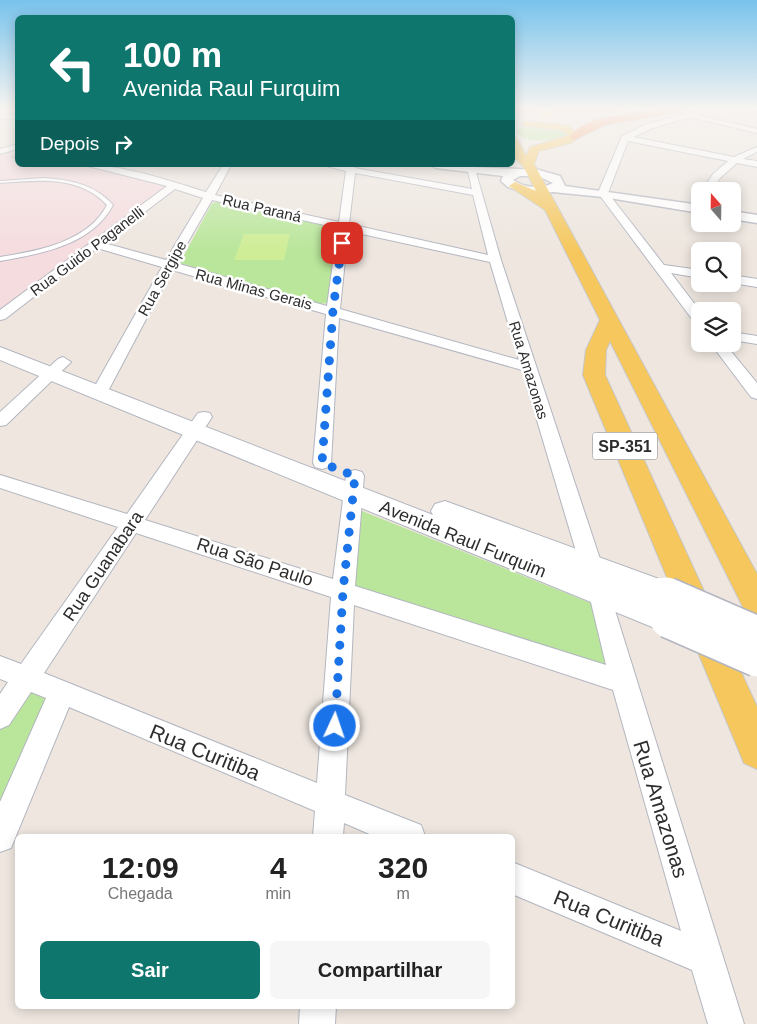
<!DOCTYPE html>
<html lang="pt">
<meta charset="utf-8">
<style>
body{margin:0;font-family:Arial,sans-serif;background:#f6f6f6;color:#222;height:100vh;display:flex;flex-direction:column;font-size:19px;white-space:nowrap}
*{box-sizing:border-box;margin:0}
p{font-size:16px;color:#767676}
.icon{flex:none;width:28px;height:28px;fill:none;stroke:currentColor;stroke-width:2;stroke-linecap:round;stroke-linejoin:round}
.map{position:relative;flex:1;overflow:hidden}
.panel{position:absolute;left:15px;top:834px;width:500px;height:175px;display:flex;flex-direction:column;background:#fff;border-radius:8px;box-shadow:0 2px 12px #0003}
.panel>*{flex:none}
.hud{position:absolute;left:15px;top:15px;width:500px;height:152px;border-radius:8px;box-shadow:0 2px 12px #0003;background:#0f766e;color:#fff;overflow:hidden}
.needle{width:32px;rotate:340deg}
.fabs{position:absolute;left:691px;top:182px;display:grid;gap:10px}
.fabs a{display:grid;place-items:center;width:50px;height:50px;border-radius:8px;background:#fff;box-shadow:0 2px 12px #0003;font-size:25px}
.pin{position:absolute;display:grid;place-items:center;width:42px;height:42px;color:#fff;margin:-21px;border-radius:10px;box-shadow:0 2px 8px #0006}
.me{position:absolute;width:55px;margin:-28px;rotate:3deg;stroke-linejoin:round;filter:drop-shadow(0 0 4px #0008)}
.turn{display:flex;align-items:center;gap:18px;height:105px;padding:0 25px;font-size:22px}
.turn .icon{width:65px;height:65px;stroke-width:2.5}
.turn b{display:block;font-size:35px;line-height:42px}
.then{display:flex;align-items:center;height:48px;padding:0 25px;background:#0003;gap:10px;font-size:19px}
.eta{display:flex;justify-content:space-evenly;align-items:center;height:85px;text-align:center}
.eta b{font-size:30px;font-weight:800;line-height:35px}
.cta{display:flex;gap:10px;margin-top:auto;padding:10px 25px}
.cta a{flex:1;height:58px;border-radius:8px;background:#0f766e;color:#fff;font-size:20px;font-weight:800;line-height:58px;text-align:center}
.cta a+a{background:#f6f6f6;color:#222}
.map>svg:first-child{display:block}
</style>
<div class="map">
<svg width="757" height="1024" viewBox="0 0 757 1024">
<rect width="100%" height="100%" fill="#eee6df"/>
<!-- medical -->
<path fill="#f5dcdf" d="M17,151L18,165H78L160,184L165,188L0,309V154Z"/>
<!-- green -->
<path fill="#b9e69a" d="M531,126H552L570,134L569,136C554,140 528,145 516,132L517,129Z
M219,202L340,229L328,303L318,304L180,263L212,203Z
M357,509L593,604L611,671L354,587Z
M26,687L53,700L0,820V727Z"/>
<!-- pitch -->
<path fill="#ceed96" d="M244,234H290L284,260H234Z"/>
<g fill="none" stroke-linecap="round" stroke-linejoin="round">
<defs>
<path id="service" d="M18,155V158L13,157Z
M44,178C71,180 94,184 113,205C92,245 41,254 0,261V257C38,251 88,242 107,205C79,175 38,180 0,183V181Z"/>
<path id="minor" d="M706,109H715L698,115L757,129V133L690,117L653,128L633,137L734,157L757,147V152L743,159L757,161V167L737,163L720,178L712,191H702L713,174L728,161L628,141L608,193L664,265L700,270V278L671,273L700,311V324L695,323L598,193L622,136L647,124Z
M18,114V118L0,119V115Z
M18,144V149L0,154V149Z
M84,165C125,165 167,180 206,192L223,165H231L215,195L339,222L346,171L322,165H355V168L472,189L468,171L475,169L501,260L603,568L600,574L592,576L584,574L581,568L522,370L339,318L331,463L329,467L322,469L315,467L313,463L326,314L172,270L107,393L99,398L93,396L91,393L162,267L97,248L5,319L0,320V310L167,186ZM355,173L473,195L488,255L349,224ZM175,189L203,198L166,260L104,243ZM212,200L338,228L327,306L176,263ZM348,231L490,262L519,360L340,309Z
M732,275L757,279V287L732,283Z
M732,332L757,336V344L732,340Z
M711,344H725L757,383V399L751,397Z
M63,357L71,362L68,365L6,425L0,426V412L58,359Z
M204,412L210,413L212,417L145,520L333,579L346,476L348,472L355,470L362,472L364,476L355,586L606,665L589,594L592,588L600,585L608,588L744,1024H708L692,970L512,894V862L681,931L613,690L354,605L345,795L421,825L425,836H374L344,823L343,836H313L315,811L69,707L11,848L0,852V802L46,698L31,692L9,725L0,729V694L8,682L0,679V656L21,664L118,527L0,488V475L127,514L198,413ZM136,533L331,597L317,783L44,673Z
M300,1006H336L335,1024H299Z"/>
<path id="tertiary" d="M431,165L539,170L560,176L565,186L700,205V213L603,197L553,192L525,193L508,187L501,181L503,176L436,168ZM520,176H538L553,183C541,189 524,188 513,180Z
M732,211L757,215V223L732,219Z"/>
<path id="secondary" d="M0,347L433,515L431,511L435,504L445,501L670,583L675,592L670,601L662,604L679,611L684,620L679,629L668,633L657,629L0,360Z"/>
<path id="primary" d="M527,121L567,125L581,135L571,143L539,151L534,164L757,574V617L746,613L610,341L606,350L605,375L757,707V769L744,763L583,375L586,350L600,320L545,210L509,186L515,182L536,191L523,166L514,157L512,135L517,138L526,156L530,147L569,135L560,130L523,126V122Z"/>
<path id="motorway" d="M512,109H623L618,112H512Z
M665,109H684L679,112L605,125L574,140L569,137C590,113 635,114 665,109Z"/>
</defs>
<!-- service casing -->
<use href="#service" stroke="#b3b6c0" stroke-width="2"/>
<!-- minor casing -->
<use href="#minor" stroke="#b3b6c0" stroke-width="2"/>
<!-- tertiary casing -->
<use href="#tertiary" stroke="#b3b6c0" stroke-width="3"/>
<!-- secondary casing -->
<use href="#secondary" stroke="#b3b6c0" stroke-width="2"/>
<!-- primary casing -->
<use href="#primary" stroke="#c8c8c8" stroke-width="2"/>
<!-- motorway casing -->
<use href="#motorway" stroke="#c8c8c8" stroke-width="2"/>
<!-- service -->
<use href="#service" fill="#fff" fill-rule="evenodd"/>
<!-- minor -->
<use href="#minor" fill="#fff" fill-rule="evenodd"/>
<!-- tertiary -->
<use href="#tertiary" fill="#fff" fill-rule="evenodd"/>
<!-- secondary -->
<use href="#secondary" fill="#fff" fill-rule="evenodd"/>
<!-- primary -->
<use href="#primary" fill="#f5c75d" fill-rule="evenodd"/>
<!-- motorway -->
<use href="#motorway" fill="#ff9559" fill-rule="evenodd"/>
<defs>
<path id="secondary-bridge-far1" d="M659,592L670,597"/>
<path id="secondary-bridge" d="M667,595L757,634
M668,620L757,659"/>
<path id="primary-bridge" d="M546,112L549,109"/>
</defs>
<!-- secondary-bridge-far1 casing -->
<use href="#secondary-bridge-far1" stroke="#b3b6c0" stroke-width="30" stroke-linecap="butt"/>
<!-- secondary-bridge casing -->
<use href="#secondary-bridge" stroke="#b3b6c0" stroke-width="38" stroke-linecap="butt"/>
<!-- primary-bridge casing -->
<use href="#primary-bridge" stroke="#c8c8c8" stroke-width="12" stroke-linecap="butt"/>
<!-- secondary-bridge-far1 -->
<use href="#secondary-bridge-far1" stroke="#fff" stroke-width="28"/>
<!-- secondary-bridge -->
<use href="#secondary-bridge" stroke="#fff" stroke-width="35"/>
<!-- primary-bridge -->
<use href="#primary-bridge" stroke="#f5c75d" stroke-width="11"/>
</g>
<!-- sky -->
<linearGradient id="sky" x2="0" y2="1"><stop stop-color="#78c3ec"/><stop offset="0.43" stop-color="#f7f4f1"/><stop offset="1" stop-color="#f7f4f1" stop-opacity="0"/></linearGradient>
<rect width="757" height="252" fill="url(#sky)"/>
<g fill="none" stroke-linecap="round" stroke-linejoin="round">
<!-- route -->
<path stroke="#1a73e8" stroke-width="9" stroke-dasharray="0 16.2" d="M335,726L343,591L355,476L322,463L333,310L342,243"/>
</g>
<g text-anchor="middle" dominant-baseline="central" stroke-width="5" stroke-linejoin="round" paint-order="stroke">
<!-- far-street labels -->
<g font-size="15" fill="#2d2d2d" stroke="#fff">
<text transform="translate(262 208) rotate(13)">Rua Paraná</text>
<text transform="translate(87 251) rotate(-37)">Rua Guido Paganelli</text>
<text transform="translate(162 278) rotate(-61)">Rua Sergipe</text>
<text transform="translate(254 289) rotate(15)">Rua Minas Gerais</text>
<text transform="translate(529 370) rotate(73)">Rua Amazonas</text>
</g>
<!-- shield labels -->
<rect fill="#fff" stroke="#6c6c6c" stroke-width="1" x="592.5" y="432.5" width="65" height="27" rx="4"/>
<g font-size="16" font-weight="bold" fill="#2d2d2d">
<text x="625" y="446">SP-351</text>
</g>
<!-- street labels -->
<g font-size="18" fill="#2d2d2d" stroke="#fff">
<text transform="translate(463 539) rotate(22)">Avenida Raul Furquim</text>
<text transform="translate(255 562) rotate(18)">Rua São Paulo</text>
<text transform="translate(103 566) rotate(-56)">Rua Guanabara</text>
</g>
<!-- near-street labels -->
<g font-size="21" fill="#2d2d2d" stroke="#fff">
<text transform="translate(205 752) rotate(22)">Rua Curitiba</text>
<text transform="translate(661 809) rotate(73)">Rua Amazonas</text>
<text transform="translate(609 918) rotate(22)">Rua Curitiba</text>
</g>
</g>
</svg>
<div class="fabs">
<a><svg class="needle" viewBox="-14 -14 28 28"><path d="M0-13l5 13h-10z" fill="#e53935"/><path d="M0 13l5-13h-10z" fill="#767676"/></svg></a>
<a><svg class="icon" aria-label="search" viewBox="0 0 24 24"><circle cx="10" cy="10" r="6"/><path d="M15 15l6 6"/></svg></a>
<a><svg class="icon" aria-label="layers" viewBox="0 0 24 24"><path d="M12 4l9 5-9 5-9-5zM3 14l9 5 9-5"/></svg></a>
</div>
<div class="pin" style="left:342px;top:243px;background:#d93025"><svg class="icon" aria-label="arrive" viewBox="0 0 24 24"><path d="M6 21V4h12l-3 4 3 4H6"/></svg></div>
<svg class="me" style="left:335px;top:726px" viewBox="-20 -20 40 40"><circle r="17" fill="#1a73e8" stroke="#fff" stroke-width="3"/><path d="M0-11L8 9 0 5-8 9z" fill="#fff"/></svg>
<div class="hud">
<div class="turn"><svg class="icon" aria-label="left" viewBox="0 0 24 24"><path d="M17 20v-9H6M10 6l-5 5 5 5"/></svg><div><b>100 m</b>Avenida Raul Furquim</div></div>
<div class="then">Depois<svg class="icon" aria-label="right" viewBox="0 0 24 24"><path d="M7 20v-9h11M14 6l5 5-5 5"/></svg></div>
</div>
<section class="panel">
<div class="eta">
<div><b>12:09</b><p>Chegada</p></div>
<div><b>4</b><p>min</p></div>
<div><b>320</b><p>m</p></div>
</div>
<div class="cta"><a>Sair</a><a>Compartilhar</a></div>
</section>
</div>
